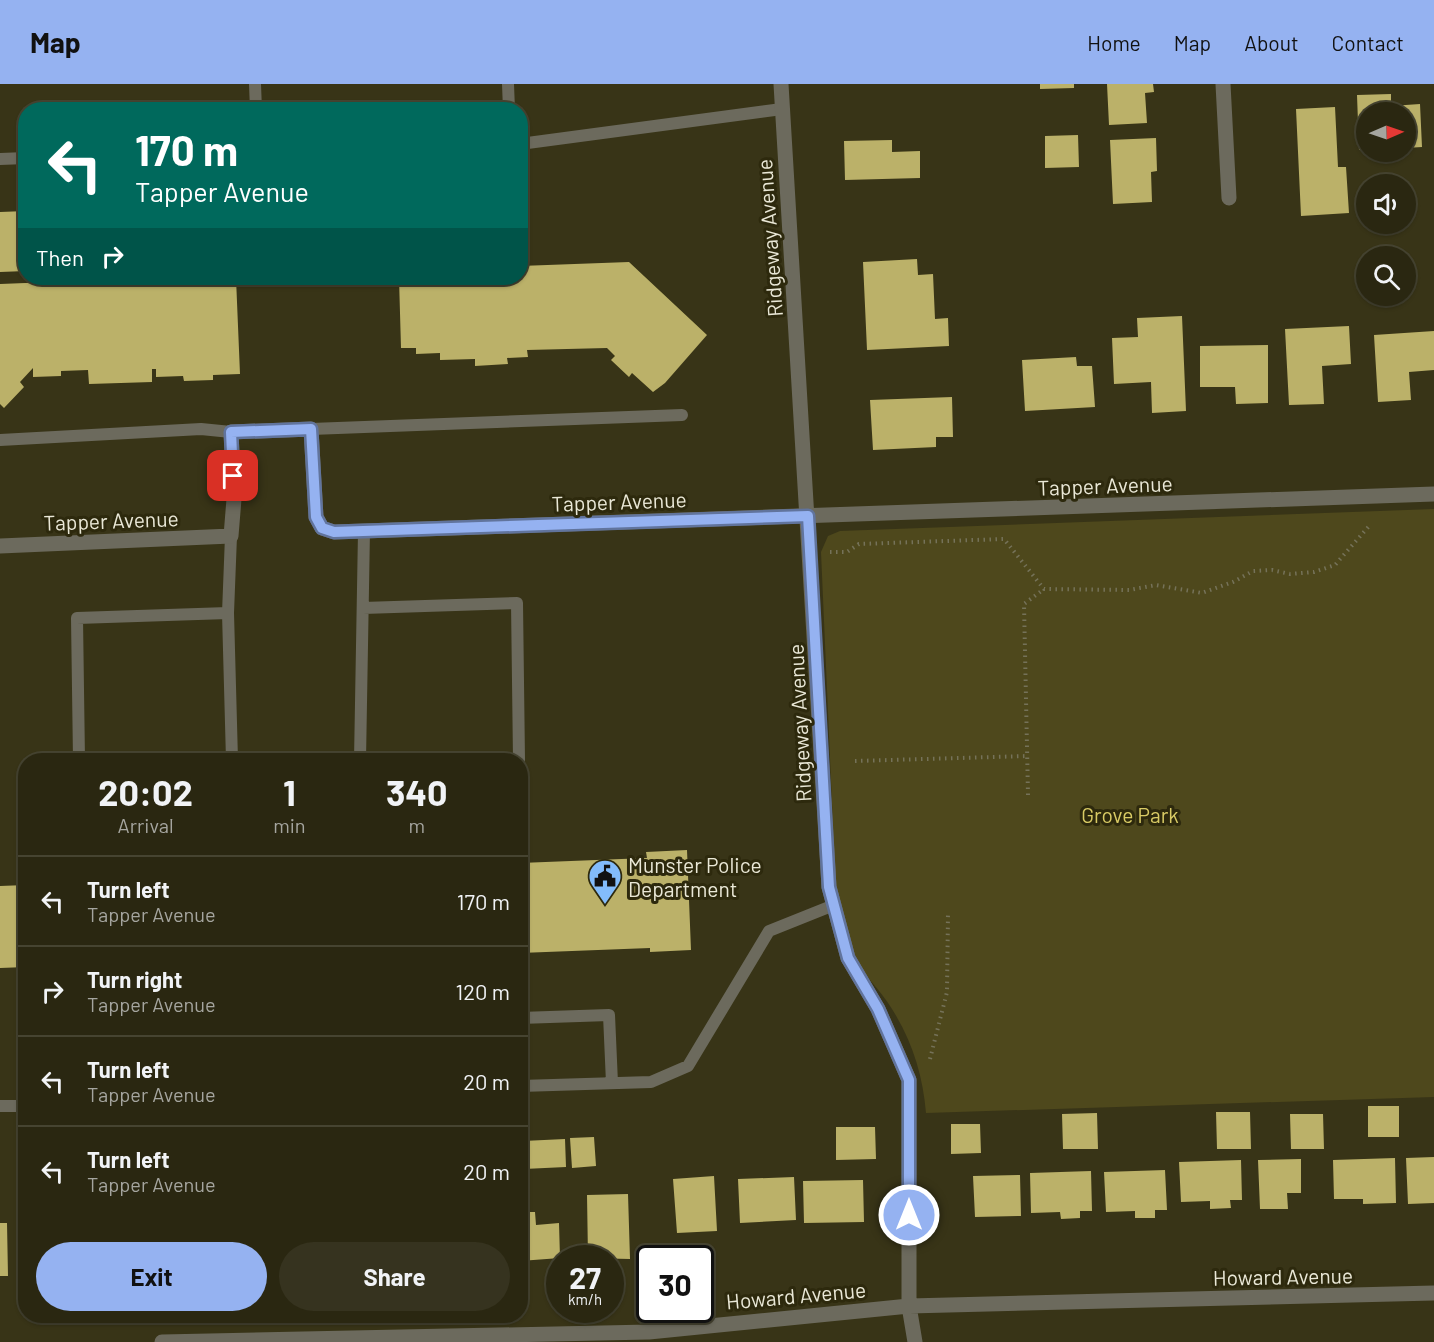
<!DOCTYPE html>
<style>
body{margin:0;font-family:Barlow,sans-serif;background:#36331f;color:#f1f3f6;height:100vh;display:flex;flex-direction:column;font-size:22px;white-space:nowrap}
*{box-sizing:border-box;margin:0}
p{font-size:20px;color:#a5a59f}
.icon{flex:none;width:33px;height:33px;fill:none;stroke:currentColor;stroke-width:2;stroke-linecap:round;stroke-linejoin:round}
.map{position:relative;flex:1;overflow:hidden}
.sheet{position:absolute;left:18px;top:669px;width:510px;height:570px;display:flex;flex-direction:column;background:#2a2711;border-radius:24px;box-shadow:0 2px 4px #0004,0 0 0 2px #464431}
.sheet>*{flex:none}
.top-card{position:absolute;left:18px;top:18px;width:510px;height:183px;border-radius:24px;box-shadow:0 2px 4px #0004,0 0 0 2px #464431;background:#00695c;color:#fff;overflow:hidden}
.needle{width:39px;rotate:88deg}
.buttons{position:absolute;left:1356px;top:18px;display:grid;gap:12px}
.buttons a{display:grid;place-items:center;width:60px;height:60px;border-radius:50%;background:#2a2711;box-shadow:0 2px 4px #0004,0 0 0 2px #464431;font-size:30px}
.speed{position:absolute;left:546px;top:1161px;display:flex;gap:12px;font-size:30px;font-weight:700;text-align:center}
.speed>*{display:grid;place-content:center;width:78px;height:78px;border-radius:50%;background:#2a2711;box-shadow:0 2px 4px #0004,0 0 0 2px #464431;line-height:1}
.speed small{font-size:15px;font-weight:400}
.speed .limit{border:3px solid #111;border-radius:9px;background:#fff;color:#111}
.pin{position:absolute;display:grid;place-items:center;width:51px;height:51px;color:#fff;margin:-26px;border-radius:12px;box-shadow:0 3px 9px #0006}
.me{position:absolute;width:66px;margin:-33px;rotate:0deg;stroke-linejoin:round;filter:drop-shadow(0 0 4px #0008)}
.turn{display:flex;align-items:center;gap:21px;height:126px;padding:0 18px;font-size:27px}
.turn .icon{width:78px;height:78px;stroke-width:2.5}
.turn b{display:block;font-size:42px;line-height:51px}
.then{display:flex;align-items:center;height:57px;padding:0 18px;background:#0003;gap:12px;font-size:22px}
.eta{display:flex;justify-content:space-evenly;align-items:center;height:102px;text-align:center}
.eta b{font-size:36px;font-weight:700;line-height:42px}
.button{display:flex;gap:12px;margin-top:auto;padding:12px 18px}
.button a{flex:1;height:69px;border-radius:36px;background:#95b2f1;color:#111;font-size:24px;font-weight:700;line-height:69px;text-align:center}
.button a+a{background:#36331f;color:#f1f3f6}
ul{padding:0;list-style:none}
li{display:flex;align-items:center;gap:18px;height:90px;padding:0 18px;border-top:2px solid #464431}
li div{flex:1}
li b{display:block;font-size:22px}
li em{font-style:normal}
header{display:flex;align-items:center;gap:36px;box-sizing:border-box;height:84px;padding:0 30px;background:#95b2f1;color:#111}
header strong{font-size:28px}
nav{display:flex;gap:33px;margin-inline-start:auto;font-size:21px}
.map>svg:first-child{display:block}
</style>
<header>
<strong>Map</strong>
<nav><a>Home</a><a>Map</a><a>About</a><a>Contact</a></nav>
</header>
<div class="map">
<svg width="1434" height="1258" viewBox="0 0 1434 1258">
<rect width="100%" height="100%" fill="#383417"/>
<!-- green -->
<path fill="#4e481c" d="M1434,425V1013L926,1029C923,991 912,957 892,925C880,905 862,890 852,869C843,853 841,829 836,811L821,468L828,452L840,447Z"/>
<!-- building -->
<path fill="#bbb169" d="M1040,0H1074V4L1040,5Z
M1107,0H1153L1154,8L1145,9L1147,39L1109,41Z
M1391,10V22L1420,20L1422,63L1406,64V28H1366V66H1359L1357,11Z
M1335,23L1338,83H1346L1349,129L1301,132L1296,25Z
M1078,51L1079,83L1045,84V52Z
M1156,54L1157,87L1151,88L1152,118L1113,120L1110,56Z
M892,56V68L920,67V94L845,96L844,57Z
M26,127V187L0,188V128Z
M917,175L918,191L933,190L935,235L948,234L949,262L867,266L863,178Z
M629,178L707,251L665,299L653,308L632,289L629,293L611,276L615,272L607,264L527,266L528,273L507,274L508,280L475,282V275L440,276V269L416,270V264H401L399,194H520V182Z
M153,194H236L240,290L213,291V296L184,297L183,292L156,293V285H152V298L89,300L88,286L61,287V292L33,293V284L20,298L24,303L4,324L0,320V200Z
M1182,232L1186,327L1152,329L1151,298L1114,300L1112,254L1138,253L1137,234Z
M1349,242L1351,280L1322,282L1324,320L1289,321L1285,245Z
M1434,247V286L1409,288L1411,316L1378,318L1374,251Z
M1268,261V319L1236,320L1235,303H1200V262Z
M1076,273L1077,282H1092L1095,323L1025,327L1022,276Z
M952,313L953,353H936V363L873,366L870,316Z
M687,766L691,866L650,868V864L520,869V779L647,774L646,768Z
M26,801V883L0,884V802Z
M1368,1022H1399V1053H1368Z
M1216,1028H1250L1251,1065H1217Z
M1097,1029L1098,1065H1063L1062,1030Z
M1290,1030H1323L1324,1065H1291Z
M951,1040H980L981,1069L951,1070Z
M836,1043H875L876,1075L836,1076Z
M594,1053L596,1082L572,1084L570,1054Z
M565,1055L566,1083L524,1085L523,1057Z
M1434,1073V1119L1408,1120L1406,1074Z
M1395,1074L1396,1119L1363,1120V1115H1334L1333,1076Z
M1301,1075V1109H1287L1288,1125H1260L1258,1076Z
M1241,1076L1242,1116H1230L1231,1124L1210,1125V1117L1181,1118L1179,1078Z
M1165,1086L1167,1126H1155V1134H1135V1127L1106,1128L1104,1088Z
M1091,1087L1092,1127H1080V1134L1061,1135L1060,1128L1031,1129L1030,1089Z
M1020,1091L1021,1132L975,1133L973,1092Z
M714,1092L717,1147L677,1149L673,1095Z
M794,1093L796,1136L740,1139L738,1095Z
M863,1096L864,1138L804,1139L803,1097Z
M628,1110L630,1175L588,1174L587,1111Z
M520,1128H535L536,1141L559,1139L560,1174L520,1177Z
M0,1139H7L8,1192H0Z
M19,1142H26V1189H21Z"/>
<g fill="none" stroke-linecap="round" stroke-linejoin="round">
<!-- path -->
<path stroke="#757259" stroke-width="4" stroke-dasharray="1.5 4.5" stroke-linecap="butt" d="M830,468H847L859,460L1004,455L1044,505L1129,506L1156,501L1202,509L1233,498L1253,487L1272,486L1290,490L1314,488L1335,481L1370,441
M855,677L1028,672
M1028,711L1024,520L1044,505
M930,975L947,908L948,830"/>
<!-- lane -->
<path stroke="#6c6a5d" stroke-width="12" d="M255,0L256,26
M508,0L509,26
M520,60L782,25
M0,75L26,74
M311,345L682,331
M0,356L201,345L231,348
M363,524L517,519L519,676
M228,529L232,676
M79,676L77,534L228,529L231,452
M360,676L364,447
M520,934L609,931L612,999
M520,1002L651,998L688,982L769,847L834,821
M0,1022H26"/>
<!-- street -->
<path stroke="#6c6a5d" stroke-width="15" d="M781,0L829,803L848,874L878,925L909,996V1222L915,1258
M1223,0L1229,114
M0,462L231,452L234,415L231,348L311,345L316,433L322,444L334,448L1434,410
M162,1258L649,1248L909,1222L1434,1209"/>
</g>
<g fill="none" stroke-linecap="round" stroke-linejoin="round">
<defs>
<path id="route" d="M233,392L231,348L311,345L316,433L322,444L334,448L808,432L829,803L848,874L878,925L909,996V1131"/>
</defs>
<!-- route casing -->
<use href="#route" stroke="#61749d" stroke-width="15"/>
<!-- route -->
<use href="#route" stroke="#95b2f1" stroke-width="10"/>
</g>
<!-- icons -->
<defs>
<symbol id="civic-pin" viewBox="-11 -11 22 30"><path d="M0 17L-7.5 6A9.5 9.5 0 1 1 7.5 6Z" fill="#83bcfb" stroke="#2d290d"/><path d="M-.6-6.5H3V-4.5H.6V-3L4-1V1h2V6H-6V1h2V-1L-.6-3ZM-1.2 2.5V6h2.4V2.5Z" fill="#111"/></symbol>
</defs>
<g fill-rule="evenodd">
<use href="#civic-pin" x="586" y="773" width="38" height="52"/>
</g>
<g text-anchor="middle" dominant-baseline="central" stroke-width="6" stroke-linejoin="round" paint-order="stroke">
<!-- street labels -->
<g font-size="21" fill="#eae8d7" stroke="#2d290d">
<text transform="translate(769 154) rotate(-94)">Ridgeway Avenue</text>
<text transform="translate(1105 401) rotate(-2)">Tapper Avenue</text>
<text transform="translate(619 417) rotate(-2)">Tapper Avenue</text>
<text transform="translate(111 436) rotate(-2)">Tapper Avenue</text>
<text transform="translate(799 639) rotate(-93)">Ridgeway Avenue</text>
<text transform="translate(1283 1192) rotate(-1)">Howard Avenue</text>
<text transform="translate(796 1211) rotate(-5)">Howard Avenue</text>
</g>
<!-- park labels -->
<g font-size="21" fill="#d9cb65" stroke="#2d290d">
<text x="1130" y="730">Grove Park</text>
</g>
<!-- poi labels -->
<g font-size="21" fill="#eae8d7" stroke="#2d290d" text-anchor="start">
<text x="628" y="780">Munster Police<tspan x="628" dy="24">Department</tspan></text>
</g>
</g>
</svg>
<div class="buttons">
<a><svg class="needle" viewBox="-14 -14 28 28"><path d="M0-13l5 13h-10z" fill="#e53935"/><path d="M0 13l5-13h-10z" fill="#a5a59f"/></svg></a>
<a><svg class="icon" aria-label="sound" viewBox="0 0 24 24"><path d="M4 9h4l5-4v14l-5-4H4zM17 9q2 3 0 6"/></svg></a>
<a><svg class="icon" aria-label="search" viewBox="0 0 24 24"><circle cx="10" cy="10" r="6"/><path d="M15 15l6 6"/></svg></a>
</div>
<div class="speed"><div>27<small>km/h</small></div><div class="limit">30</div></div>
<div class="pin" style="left:233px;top:392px;background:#d93025"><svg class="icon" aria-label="arrive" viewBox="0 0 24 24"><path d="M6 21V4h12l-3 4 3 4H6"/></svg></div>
<svg class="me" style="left:909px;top:1131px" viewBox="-20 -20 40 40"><circle r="17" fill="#95b2f1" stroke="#fff" stroke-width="3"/><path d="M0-11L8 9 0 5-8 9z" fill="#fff"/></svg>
<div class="top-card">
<div class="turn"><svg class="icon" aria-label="left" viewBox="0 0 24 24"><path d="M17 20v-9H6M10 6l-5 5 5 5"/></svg><div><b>170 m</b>Tapper Avenue</div></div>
<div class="then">Then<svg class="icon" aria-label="right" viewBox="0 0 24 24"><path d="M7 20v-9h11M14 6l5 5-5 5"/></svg></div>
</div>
<section class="sheet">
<div class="eta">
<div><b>20:02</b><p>Arrival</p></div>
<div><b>1</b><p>min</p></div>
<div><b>340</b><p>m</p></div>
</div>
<ul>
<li><svg class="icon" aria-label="left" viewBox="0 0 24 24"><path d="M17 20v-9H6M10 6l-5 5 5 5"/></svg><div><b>Turn left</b><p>Tapper Avenue</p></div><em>170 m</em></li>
<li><svg class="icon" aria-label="right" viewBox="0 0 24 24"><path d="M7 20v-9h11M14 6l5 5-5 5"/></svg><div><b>Turn right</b><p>Tapper Avenue</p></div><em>120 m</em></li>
<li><svg class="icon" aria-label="left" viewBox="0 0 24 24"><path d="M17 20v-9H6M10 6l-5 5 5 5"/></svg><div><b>Turn left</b><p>Tapper Avenue</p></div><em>20 m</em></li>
<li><svg class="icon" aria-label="left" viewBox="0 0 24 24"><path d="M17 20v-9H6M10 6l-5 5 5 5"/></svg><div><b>Turn left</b><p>Tapper Avenue</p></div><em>20 m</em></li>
</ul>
<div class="button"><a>Exit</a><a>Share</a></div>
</section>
</div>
